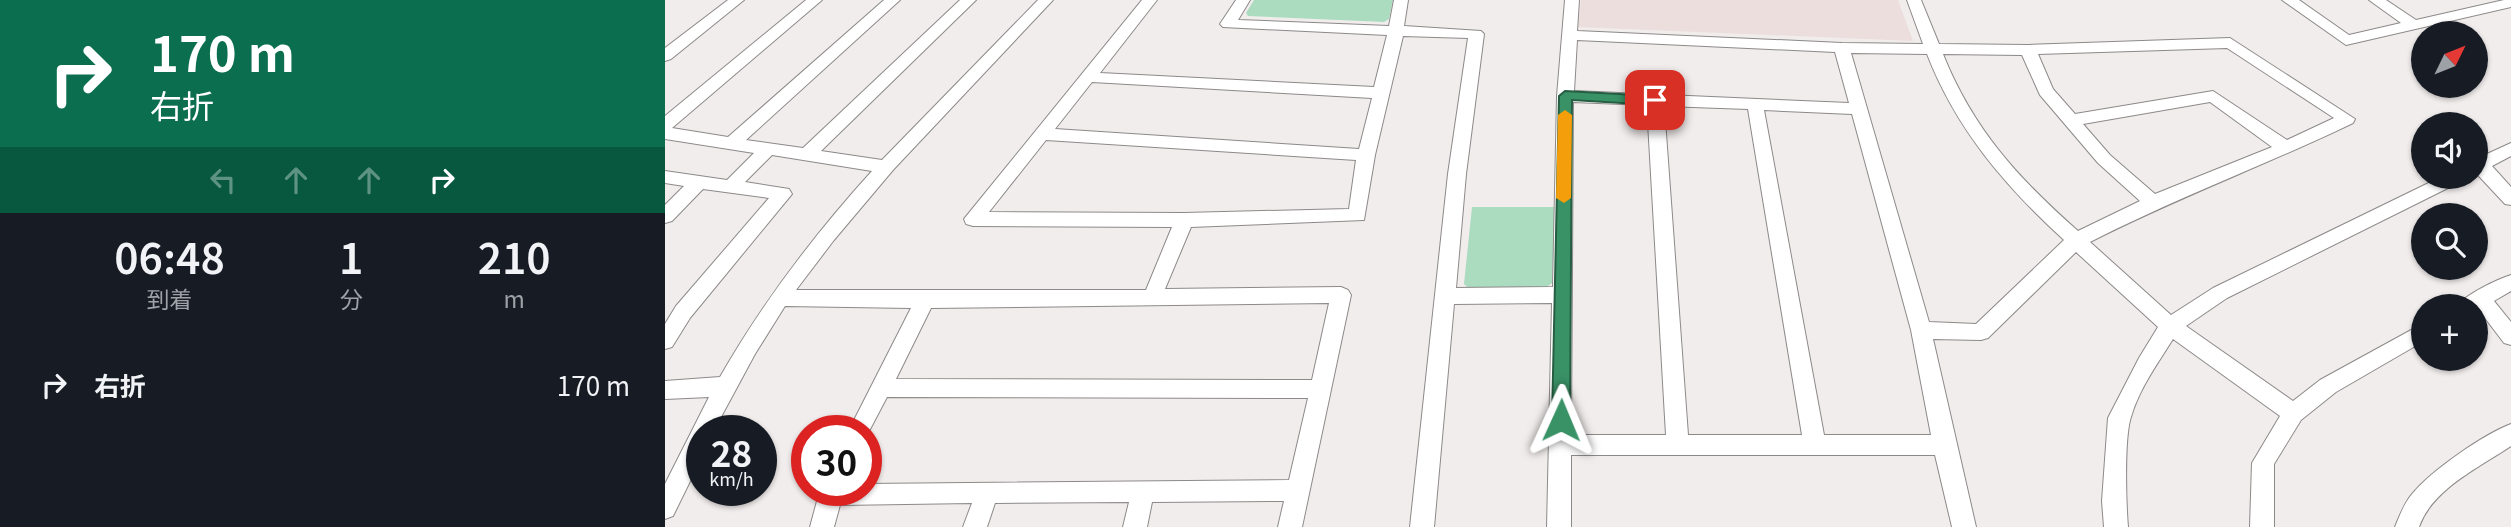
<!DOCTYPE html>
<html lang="ja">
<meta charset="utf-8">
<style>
body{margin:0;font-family:Georgia,"Noto Sans JP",serif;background:#20242c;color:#f1f3f6;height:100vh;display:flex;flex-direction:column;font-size:26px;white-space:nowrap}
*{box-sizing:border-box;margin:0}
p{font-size:23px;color:#9ea1a6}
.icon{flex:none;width:38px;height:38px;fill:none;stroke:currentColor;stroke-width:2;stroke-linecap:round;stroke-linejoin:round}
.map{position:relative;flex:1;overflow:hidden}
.panel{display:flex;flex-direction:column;background:#171b24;width:665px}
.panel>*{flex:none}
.hud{background:#0b6e4f;color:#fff;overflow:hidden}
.needle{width:46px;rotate:47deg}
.fabs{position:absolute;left:1746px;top:21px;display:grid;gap:14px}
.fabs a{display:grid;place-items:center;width:77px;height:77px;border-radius:50%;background:#171b24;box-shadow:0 2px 5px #0004;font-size:35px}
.speed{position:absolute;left:21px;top:415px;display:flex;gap:14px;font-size:35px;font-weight:700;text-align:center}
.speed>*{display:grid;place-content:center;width:91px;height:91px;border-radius:50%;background:#171b24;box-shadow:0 2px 5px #0004;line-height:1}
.speed small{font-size:18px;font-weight:400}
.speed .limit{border:10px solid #d22;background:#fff;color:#111}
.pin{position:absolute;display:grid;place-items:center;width:60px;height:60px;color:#fff;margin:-30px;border-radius:14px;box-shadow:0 4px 10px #0006}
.me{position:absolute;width:77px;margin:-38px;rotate:1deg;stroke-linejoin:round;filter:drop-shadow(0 0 5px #0008)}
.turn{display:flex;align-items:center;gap:24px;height:147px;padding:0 35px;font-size:32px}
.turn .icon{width:91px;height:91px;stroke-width:2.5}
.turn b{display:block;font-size:49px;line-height:60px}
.lanes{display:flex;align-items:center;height:66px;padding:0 35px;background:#0003;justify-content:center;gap:35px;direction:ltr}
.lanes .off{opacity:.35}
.eta{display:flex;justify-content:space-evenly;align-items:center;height:119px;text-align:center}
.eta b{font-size:42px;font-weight:600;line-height:49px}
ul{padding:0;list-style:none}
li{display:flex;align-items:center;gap:21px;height:105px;padding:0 35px}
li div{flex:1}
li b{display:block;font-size:26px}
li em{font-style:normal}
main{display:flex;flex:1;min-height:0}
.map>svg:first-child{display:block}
</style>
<main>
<section class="panel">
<div class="hud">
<div class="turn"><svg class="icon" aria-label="right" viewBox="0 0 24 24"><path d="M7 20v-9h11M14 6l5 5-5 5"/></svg><div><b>170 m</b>右折</div></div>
<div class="lanes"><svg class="icon off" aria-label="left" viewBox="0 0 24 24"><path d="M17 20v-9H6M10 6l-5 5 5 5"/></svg><svg class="icon off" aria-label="ahead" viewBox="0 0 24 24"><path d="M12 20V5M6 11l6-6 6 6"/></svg><svg class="icon off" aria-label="ahead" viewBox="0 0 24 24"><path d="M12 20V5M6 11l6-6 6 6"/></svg><svg class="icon" aria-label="right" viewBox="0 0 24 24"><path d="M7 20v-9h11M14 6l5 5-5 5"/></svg></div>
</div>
<div class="eta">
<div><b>06:48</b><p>到着</p></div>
<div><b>1</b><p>分</p></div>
<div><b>210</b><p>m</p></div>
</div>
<ul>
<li><svg class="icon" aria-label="right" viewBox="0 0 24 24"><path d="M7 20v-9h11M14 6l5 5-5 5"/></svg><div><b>右折</b></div><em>170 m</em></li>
</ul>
</section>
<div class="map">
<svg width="1846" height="527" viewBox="0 0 1846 527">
<rect width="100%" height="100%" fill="#f1edec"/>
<!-- built -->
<path fill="#ebdedc" d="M916,0H1233L1248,41L913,27Z"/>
<!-- green -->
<path fill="#abdcc0" d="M589,0H728L724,19L719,22L583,16L581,13Z
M807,207H890L887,283L882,287L803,288L799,284Z"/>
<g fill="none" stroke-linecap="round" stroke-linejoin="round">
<defs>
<path id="minor" d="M63,0H79L6,59L0,61V48Z
M141,0H157L7,128L63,137L219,0H235L81,140L138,148L295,0H311L156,151L217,160L373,0H388L228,170L169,240L131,290H481L507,227L308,226L301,224L299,219L477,0H492L435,73L709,87L722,35L558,27L555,24L571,0H585L573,20L724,26L729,0H743L739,26L816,31L819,34L801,174L791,288L888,287L892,96L900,0H914L912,31L1177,43L1258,44L1242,0H1256L1274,44L1363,45L1565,38L1690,119L1688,123C1601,165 1511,198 1425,242L1506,315L1548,288L1776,177H1800L1797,181L1562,298L1521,326L1628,401L1655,380L1759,323V341L1671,392L1636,420L1609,464V527H1585L1587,463L1615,416L1508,339C1493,363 1474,389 1466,417C1459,438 1461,503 1463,527H1439L1437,501L1443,418L1474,358L1493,327L1411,252L1323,338L1316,340L1268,339L1311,527H1287L1270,455H906V527H882L887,303L789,304L769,527H745L783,174L803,38L738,36L710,155L699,220L526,227L500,289L676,287L683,290L686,295L637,527H613L619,501L487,502L482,527H458L464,502L330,503L322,527H298L307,503L175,505L169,527H145L155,490H201V484L624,480L643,398L222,397L201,437V430H184L246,308L120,306L90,354L49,430H37V457L8,516L0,519V484L44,397L0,399V381L55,377C98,302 149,235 207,171L107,155L80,182L124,189L127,194L25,318L7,347L0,349V324L11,306L104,198L38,189L7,221L0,223V205L19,186L0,183V171L62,180L89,153L0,139V116ZM912,40L1170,52L1184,103L909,91ZM1562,48L1669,118L1622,140L1548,91L1410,114L1388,89L1373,54ZM1186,53L1262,54C1291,129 1340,186 1399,240L1311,324L1264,322ZM1278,54L1357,55L1375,95L1433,163L1475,201L1413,231C1353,178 1308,129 1278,54ZM427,82L707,98L694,149L390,129ZM908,102L982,105L1001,435H906ZM1545,102L1607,147L1490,194L1445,155L1418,124ZM999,106L1083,109L1137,435H1023ZM1099,110L1187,114L1246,330L1266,435H1159ZM381,140L691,160L684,209L519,213L324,212ZM664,303L647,380L231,379L266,308Z
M1617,0H1634L1684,35L1736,23L1704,0H1721L1751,20L1839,0H1846V7L1681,45Z
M1846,143V156L1827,166L1846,187V205L1840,204L1811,173V159Z
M1846,275V291L1829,301L1846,322V345L1839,343L1814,310L1811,311V306H1793C1799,295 1833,279 1846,275Z
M1846,424V446C1815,467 1767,489 1754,527H1730C1735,515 1739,503 1748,493C1766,471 1819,434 1846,424Z"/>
</defs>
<!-- minor casing -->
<use href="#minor" stroke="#8d8989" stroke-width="2"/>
<!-- minor -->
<use href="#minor" fill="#fff" fill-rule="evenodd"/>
</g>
<!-- route -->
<path fill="#399166" stroke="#255e42" stroke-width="2" d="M900,91L990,96L996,100L990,105L907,100L905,420L902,426L896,428L889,426L887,420L894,96Z"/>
<!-- slow -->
<path fill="#f59e0b" d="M900,110L907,115L906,198L899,203L891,198L893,115Z"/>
</svg>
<div class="fabs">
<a><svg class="needle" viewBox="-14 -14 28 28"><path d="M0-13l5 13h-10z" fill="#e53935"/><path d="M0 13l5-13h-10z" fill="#9ea1a6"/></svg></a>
<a><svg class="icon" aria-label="sound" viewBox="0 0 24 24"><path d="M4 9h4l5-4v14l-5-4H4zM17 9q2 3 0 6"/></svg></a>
<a><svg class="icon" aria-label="search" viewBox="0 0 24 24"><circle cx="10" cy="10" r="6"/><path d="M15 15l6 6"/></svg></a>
<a>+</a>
</div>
<div class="speed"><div>28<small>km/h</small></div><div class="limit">30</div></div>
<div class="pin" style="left:990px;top:100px;background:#d93025"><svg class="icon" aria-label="arrive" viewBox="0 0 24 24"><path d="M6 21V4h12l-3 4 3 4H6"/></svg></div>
<svg class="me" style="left:896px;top:420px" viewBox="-20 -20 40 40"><path d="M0-17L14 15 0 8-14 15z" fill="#399166" stroke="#fff" stroke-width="4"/></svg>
</div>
</main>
